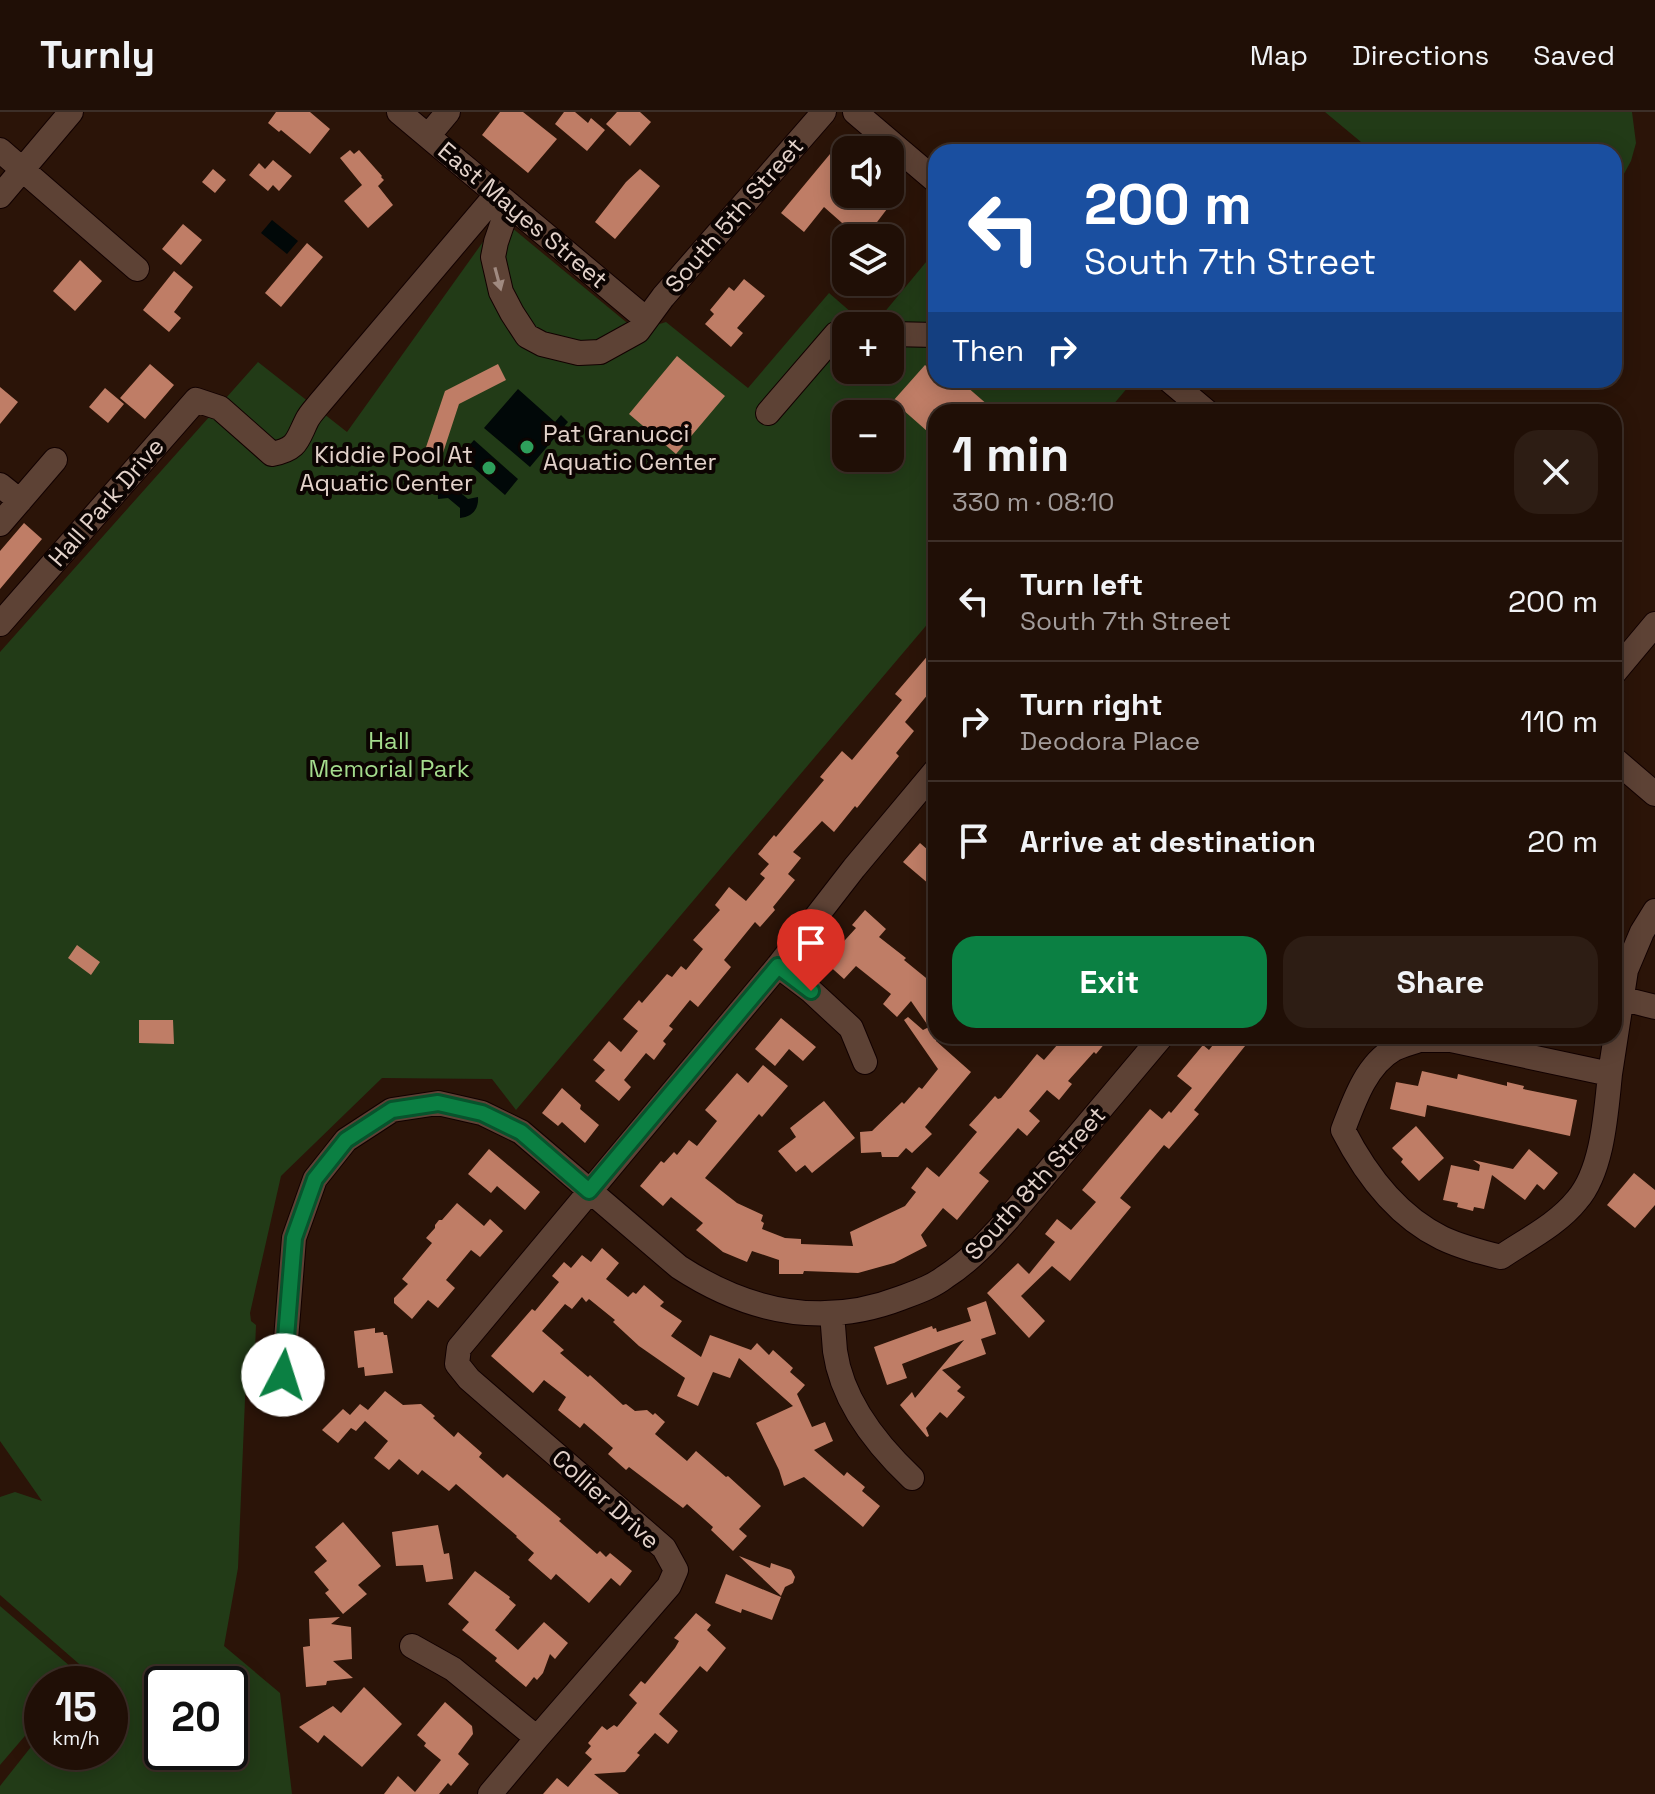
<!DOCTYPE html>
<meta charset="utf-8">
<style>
body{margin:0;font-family:"Space Grotesk",sans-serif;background:#2d1d14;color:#f1f3f6;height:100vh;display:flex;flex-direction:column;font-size:30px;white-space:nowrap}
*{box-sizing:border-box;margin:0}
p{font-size:26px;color:#a29c9b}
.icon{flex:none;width:44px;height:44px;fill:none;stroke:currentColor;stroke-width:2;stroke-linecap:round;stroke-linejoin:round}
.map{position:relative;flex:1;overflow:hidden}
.side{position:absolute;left:928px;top:292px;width:694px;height:640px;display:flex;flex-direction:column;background:#200f06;border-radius:24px;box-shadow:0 4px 20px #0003,0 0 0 2px #3d2f28}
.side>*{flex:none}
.banner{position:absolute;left:928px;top:32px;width:694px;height:244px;border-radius:24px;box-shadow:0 4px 20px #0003,0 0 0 2px #3d2f28;background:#1a4fa0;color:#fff;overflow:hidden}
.fabs{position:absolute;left:832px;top:24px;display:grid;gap:16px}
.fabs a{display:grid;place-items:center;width:72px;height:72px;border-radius:16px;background:#200f06;box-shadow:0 4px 20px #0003,0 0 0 2px #3d2f28;font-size:40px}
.speed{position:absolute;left:24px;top:1554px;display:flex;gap:16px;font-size:40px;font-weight:700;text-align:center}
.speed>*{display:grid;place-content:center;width:104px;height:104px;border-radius:50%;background:#200f06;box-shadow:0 4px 20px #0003,0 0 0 2px #3d2f28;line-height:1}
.speed small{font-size:20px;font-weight:400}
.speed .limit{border:4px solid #111;border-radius:12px;background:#fff;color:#111}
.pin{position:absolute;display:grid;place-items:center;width:68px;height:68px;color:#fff;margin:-82px -34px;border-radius:50% 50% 50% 0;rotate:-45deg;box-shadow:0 0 8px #0007}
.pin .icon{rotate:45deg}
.me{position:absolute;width:88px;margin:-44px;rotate:5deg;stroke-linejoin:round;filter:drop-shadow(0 0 6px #0008)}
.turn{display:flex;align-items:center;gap:28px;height:168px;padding:0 24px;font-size:36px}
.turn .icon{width:104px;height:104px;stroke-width:2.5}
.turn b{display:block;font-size:56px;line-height:68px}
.then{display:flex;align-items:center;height:76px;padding:0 24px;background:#0003;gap:16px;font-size:30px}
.round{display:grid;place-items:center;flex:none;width:84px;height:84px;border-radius:24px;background:#2d1d14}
.head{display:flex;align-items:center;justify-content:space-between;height:136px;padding:0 24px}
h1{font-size:48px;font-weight:700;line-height:60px}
.primary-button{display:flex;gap:16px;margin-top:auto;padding:16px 24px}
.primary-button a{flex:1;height:92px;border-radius:24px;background:#0b8043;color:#fff;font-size:32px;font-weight:700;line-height:92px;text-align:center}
.primary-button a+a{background:#2d1d14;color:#f1f3f6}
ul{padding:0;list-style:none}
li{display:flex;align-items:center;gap:24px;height:120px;padding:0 24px;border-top:2px solid #3d2f28}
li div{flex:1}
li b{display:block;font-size:30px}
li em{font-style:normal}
header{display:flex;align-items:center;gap:48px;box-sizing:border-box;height:112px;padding:0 40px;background:#200f06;border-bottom:2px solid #3d2f28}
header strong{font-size:38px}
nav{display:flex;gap:44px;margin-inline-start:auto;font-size:28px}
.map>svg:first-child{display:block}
</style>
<header>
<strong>Turnly</strong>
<nav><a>Map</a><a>Directions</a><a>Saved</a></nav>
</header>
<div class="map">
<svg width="1655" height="1682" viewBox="0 0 1655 1682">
<rect width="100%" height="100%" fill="#2b1408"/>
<!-- green -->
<path fill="#223b17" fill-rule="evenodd" d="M1325,0H1632L1636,31L1631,49L1614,80V40H1373Z
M500,106L637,219L666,210L748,276L829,181L867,214H846V258H890V214H873L936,138V268H1134L1107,300H936V502L516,998L492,967L382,966L281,1064L250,1201L251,1209L256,1213L254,1262L246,1263L238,1456L224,1534L280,1581L292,1682H0V1674L42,1621V1640H110V1572H80L86,1558L0,1483V1385L15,1380L42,1389L0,1329V540L258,250L347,320ZM846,302H890V346H846ZM162,1572H230V1640H162Z
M0,1494L78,1561L69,1572H42V1604L0,1653Z"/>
<!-- water -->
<path fill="#010808" d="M272,108L298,129L287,142L261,121Z
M518,277L555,310L561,303L568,310L530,355L484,316Z
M474,328L518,367L505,383L460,344Z
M451,366H455L456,377L468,387L478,385C479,397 472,405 460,406V396L448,386L438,387C437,377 442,370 451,366Z"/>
<!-- building -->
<path fill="#bf7d66" d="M276,0H310L330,17L310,42L281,18L279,20L268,11Z
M500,0H523L557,27L528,61L482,23Z
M564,0H575L588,11L591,6L605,18L587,39L555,12Z
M617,0H640L651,10L630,34L606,12Z
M835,36L846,45V82H877L888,92L885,95L887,97L871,118L863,111L860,114L857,110L850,118L824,95L804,120L781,101Z
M350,38L354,42L359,38L382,64L381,65L384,68L378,74L393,93L368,116L344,89L362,73L340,46Z
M273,48L292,64L279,79L273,73L268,79L249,63L259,51L265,57Z
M213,57L226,68L215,81L202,70Z
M640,57L660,74L615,127L595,110L626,70Z
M183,112L202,128L181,153L162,137Z
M307,131L323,145L281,195L265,181Z
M80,148L102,169L75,199L53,179Z
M174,159L193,175L174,200L181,206L169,220L143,198Z
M744,167L765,184L737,216L743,221L731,235L705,212L714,202L710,198L729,175L734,179Z
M677,244L725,284L676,342L629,302Z
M150,252L174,273L145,307L120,286Z
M498,252L506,268L459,292L439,353L422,347L445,279Z
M925,253L936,263V268H959L996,300H936V327L893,289Z
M0,275L18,290L0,312Z
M105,276L124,292L108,311L89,295Z
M24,411L42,427L0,477V439Z
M936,534V587L929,581L905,610L914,619L896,641L899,644L857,696L855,694L834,720L822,709L793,740L801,746L788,762L795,768L773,795L775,798L760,815L755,810L724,848L731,855L698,895L690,888L669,914L673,917L663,929L666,932L654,948L646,941L624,968L631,975L619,989L595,969L605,958L593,948L609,929L621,940L638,919L623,907L639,888L642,891L667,862L672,865L681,854L686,858L703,837L693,828L720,798L715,793L729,775L746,789L765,766L760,762L769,752L758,742L774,723L776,725L824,668L820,665L842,639L852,648L902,588L895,582Z
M936,727V778L903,750L920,731L928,738Z
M865,798L886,817L879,825L906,846L904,848L931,870L936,878V929L971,960L925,1015L932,1022L912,1041L906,1036L898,1045H882L881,1040L861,1041L860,1020L872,1019L902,990L904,992L919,975L922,977L938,957L904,908L908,905L923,918L929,915L911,889L897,905L883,892L891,882L856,854L844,867L825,850L856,816L852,813Z
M77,833L100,850L91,863L68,846Z
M781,906L816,935L803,949L789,937L775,954L755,937Z
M139,908H173L174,932L139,931Z
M1065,924H1111L1096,942L1094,940L1068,969L1072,972L1059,988L1047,978L1029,999L1040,1009L1027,1024L1018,1016L999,1038L979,1061L989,1069L957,1108L943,1096L921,1123L927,1134L894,1151L858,1161L804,1159L803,1162H779V1148L752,1139L747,1150L723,1140L696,1118L703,1111L671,1085L663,1094L640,1074L661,1049L664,1051L674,1040L677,1043L689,1028L697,1034L717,1009L705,998L737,961L748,971L763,953L788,974L762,1005L759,1002L705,1066L737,1091L763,1103L761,1109L764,1111L762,1117L785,1126L801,1127V1132L853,1134L850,1120L905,1094L916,1080L911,1076L927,1055L939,1065L977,1020L969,1013L980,1001L995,984L998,987L1001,986L1037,942L1044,948Z
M1220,924H1253L1194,998L1199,1002L1169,1037L1164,1033L1120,1086L1131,1095L1070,1169L1052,1154L1021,1184L1045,1209L1029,1226L987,1181L1018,1151L1029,1162L1055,1130L1045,1122L1057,1107L1071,1118L1096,1090L1082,1078L1150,997L1162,1007L1169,999L1171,1001L1192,976L1177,964L1203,933L1209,938Z
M1422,959L1457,967L1458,962L1507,974V970L1524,974L1523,977L1577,988L1570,1024L1427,993L1425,1005L1390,997L1396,970L1418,974Z
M562,976L581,993L580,997L599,1013L585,1031L562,1010L558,1014L542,1001Z
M824,989L855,1026L812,1061L805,1053L796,1060L778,1039L796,1025L790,1016Z
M1416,1014L1444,1046L1419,1069L1401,1050L1403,1047L1392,1036Z
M489,1037L540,1080L525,1098L497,1074L491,1081L468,1062Z
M1529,1037L1558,1061L1544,1078L1537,1072L1525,1088L1492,1063L1484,1097L1474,1095L1473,1099L1457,1095L1458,1091L1443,1088L1451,1053L1479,1059L1480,1053L1473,1048L1513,1057Z
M1634,1061L1655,1078V1093L1635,1116L1607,1093Z
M457,1091L484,1114L490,1107L503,1119L480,1145L471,1138L446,1168L455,1176L438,1196L428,1188L412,1207L394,1191V1186L408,1172L402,1167L432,1131L426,1126L435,1116V1113L439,1108H442Z
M602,1136L619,1151L606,1167L628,1185L633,1180L636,1182L644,1173L664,1190L660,1194L682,1209L671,1224L701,1245L710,1223L751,1238L757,1231L769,1243L773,1238L793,1256L790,1260L805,1273L797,1282L812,1315L825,1310L833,1329L814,1338L844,1364L847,1360L865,1375L862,1379L880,1394L863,1415L804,1365L784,1374L779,1358L756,1311L793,1294L739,1246L730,1266L713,1260L698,1294L677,1284L685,1266L639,1234L613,1210L615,1208L589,1187L586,1190L582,1185L572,1197L565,1192L542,1219L564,1238L560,1241L588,1265L590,1263L623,1293L626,1292L635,1299L647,1298L653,1303L655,1301L665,1310L655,1322L687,1349L696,1339L726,1365L728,1364L761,1394L739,1417L747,1424L733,1439L711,1418L713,1415L687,1392L683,1396L629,1355L626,1358L608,1342L613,1336L584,1311L580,1316L558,1298L566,1285L544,1268L533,1281L491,1244L532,1197L535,1199L559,1170L552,1164L564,1150L571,1156L582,1143L591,1150Z
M986,1189L996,1222L981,1227L986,1242L942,1258L961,1275L957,1279L965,1285L947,1306L940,1300L926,1316L929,1324L927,1325L900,1293L912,1280L915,1286L964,1228L902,1252L907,1266L887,1273L874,1235L932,1214L933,1217L936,1216L937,1220L971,1209L967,1196Z
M375,1216V1221L383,1220L384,1223H387L393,1261L365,1264L364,1255L358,1256L354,1219Z
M385,1279L403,1293L421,1292L435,1304L433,1306L454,1325L458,1320L482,1341L479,1345L503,1366L507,1362L561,1407L559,1409L597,1442L600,1439L606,1445L610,1441L632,1459L620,1474L611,1466L589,1491L556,1462L551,1468L528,1448L534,1441L516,1425L517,1424L456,1372L449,1379L422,1358L418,1363L399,1347L389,1358L374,1346L388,1329L365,1309L356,1319L351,1316L338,1331L322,1318L343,1297L350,1303L360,1292L368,1298Z
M343,1410L381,1454L358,1473L367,1482L343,1502L325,1481L329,1478L314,1460L327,1449L315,1435Z
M438,1413L444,1442L449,1441L453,1467L426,1470L423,1453L396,1454L392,1420Z
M739,1444L770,1456L771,1451L791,1458L795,1465L793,1471L785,1475L781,1484Z
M475,1459L510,1485L509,1487L516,1493L495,1518L518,1538L544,1510L568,1531L555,1547L550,1542L543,1561L537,1568L534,1565L526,1575L495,1549L497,1546L462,1518L469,1510L448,1492Z
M726,1462L781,1485L772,1508L742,1497L741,1501L715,1491Z
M696,1501L711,1513L707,1518L726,1536L707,1560L700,1554L659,1602L678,1619L668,1632L655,1621L637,1641L640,1643L625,1660L594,1662L619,1682H543L557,1666L568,1675L592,1647L585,1641L591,1634L588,1631L602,1614L607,1618L614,1613L617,1615L637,1591L629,1583L641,1569L645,1572L675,1536L679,1529L674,1526Z
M340,1505L331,1512L351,1515L352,1547L333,1549L353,1566L327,1569L326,1573L306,1575L303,1535L310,1534L309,1507Z
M364,1575L402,1612L362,1655L324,1623L318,1631L299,1615L333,1594L341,1601Z
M445,1590L472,1614L473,1622L458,1642L469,1652L451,1674L448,1671L439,1682H384L398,1664L415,1680L441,1648L424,1634L426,1631L417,1623Z"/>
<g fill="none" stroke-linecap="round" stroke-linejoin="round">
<defs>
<path id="minor" d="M399,0L646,207
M855,0L936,69
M428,24L448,0
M0,38L137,157
M0,84L71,0
M509,92L496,130L493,145L501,180L512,201L527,224L542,232L579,241L600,240L638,219L663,185L824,0
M890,222L936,223
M1169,268L1207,300
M768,301L836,222H846
M0,373L20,389
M0,412L55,348
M0,512L196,288L220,296L272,342C298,337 297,328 307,308C310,302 315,297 319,292L497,82
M1614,561L1655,512
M1614,647L1655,682
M778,854L811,879L851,916L865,950
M1620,886L1655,895
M1419,928H1451L1610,962C1606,1000 1603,1058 1577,1088C1558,1112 1526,1128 1501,1145C1481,1140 1461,1135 1442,1126C1397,1104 1365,1061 1343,1018C1354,989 1366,953 1394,937C1402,933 1411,931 1419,928Z
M1610,962L1626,858L1642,820L1655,799
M832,1201C833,1214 834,1226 835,1239C842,1289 876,1332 912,1366
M281,1291L294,1126L315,1067L346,1028L392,998L438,991L482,1001L521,1020L679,1155C748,1200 823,1216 901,1186C917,1180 932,1175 945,1165C970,1149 989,1128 1008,1107L1162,924
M412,1534L453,1557L537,1626
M490,1682L537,1626L669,1474L676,1458L664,1436L469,1267L457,1252L459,1236L778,854L854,756L936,658"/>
</defs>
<!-- minor casing -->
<use href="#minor" stroke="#120100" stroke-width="26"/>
<!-- minor -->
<use href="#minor" stroke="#5d4235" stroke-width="24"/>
</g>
<!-- one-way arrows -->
<defs><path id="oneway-solid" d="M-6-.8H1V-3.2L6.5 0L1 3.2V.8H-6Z" transform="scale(2)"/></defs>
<use fill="#a08a80" href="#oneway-solid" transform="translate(498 167) rotate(75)"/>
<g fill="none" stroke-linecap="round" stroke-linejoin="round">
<defs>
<path id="route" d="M283,1263L294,1126L315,1067L346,1028L392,998L438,991L482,1001L521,1020L589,1079L778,854L811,879"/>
</defs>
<!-- route casing -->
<use href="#route" stroke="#07532c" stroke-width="20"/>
<!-- route -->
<use href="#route" stroke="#0b8043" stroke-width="14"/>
</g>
<!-- markers -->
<g fill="#2e9e5b" stroke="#0c0402" stroke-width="3">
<circle cx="527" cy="335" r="8"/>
<circle cx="489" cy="356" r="8"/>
</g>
<g text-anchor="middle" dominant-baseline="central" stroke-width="8" stroke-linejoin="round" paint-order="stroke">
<!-- street labels -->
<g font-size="24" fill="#e3d2ca" stroke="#0c0402">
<text transform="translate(523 103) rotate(40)">East Mayes Street</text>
<text transform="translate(734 103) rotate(-49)">South 5th Street</text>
<text transform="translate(106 390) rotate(-49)">Hall Park Drive</text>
<text transform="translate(1035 1071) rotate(-48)">South 8th Street</text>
<text transform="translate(606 1387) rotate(42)">Collier Drive</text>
</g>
<!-- poi labels -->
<g font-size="24" fill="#e3d2ca" stroke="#0c0402" text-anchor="start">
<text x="543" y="321">Pat Granucci<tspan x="543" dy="28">Aquatic Center</tspan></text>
<text x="473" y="342" text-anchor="end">Kiddie Pool At<tspan x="473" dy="28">Aquatic Center</tspan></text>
</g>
<!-- park labels -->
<g font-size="24" fill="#a4dc8d" stroke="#0c0402">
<text x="389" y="628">Hall<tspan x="389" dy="28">Memorial Park</tspan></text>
</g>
</g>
</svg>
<div class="fabs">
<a><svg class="icon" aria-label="sound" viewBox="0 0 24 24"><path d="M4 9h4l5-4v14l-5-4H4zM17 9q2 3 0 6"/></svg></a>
<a><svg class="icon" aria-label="layers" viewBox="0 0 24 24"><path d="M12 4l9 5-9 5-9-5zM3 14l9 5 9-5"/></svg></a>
<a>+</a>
<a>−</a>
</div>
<div class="speed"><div>15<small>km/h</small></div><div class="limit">20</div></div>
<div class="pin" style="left:811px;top:879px;background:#d93025"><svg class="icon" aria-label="arrive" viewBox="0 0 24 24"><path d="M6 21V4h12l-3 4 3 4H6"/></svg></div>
<svg class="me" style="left:283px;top:1263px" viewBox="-20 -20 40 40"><circle r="19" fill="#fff"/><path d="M0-13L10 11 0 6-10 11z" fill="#0b8043"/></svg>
<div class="banner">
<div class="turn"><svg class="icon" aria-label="left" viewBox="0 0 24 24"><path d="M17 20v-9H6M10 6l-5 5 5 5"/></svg><div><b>200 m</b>South 7th Street</div></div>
<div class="then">Then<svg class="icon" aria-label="right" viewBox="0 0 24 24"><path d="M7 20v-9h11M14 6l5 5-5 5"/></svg></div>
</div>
<section class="side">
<div class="head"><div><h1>1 min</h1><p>330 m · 08:10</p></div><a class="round"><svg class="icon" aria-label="close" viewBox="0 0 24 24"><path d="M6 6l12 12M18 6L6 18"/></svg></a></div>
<ul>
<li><svg class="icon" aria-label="left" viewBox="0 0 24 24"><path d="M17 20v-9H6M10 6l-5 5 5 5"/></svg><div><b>Turn left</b><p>South 7th Street</p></div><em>200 m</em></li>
<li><svg class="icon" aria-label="right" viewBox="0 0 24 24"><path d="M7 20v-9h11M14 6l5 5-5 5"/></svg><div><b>Turn right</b><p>Deodora Place</p></div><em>110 m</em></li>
<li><svg class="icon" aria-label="arrive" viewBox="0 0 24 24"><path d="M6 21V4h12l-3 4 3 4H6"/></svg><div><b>Arrive at destination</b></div><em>20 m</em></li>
</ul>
<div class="primary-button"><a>Exit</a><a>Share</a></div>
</section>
</div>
